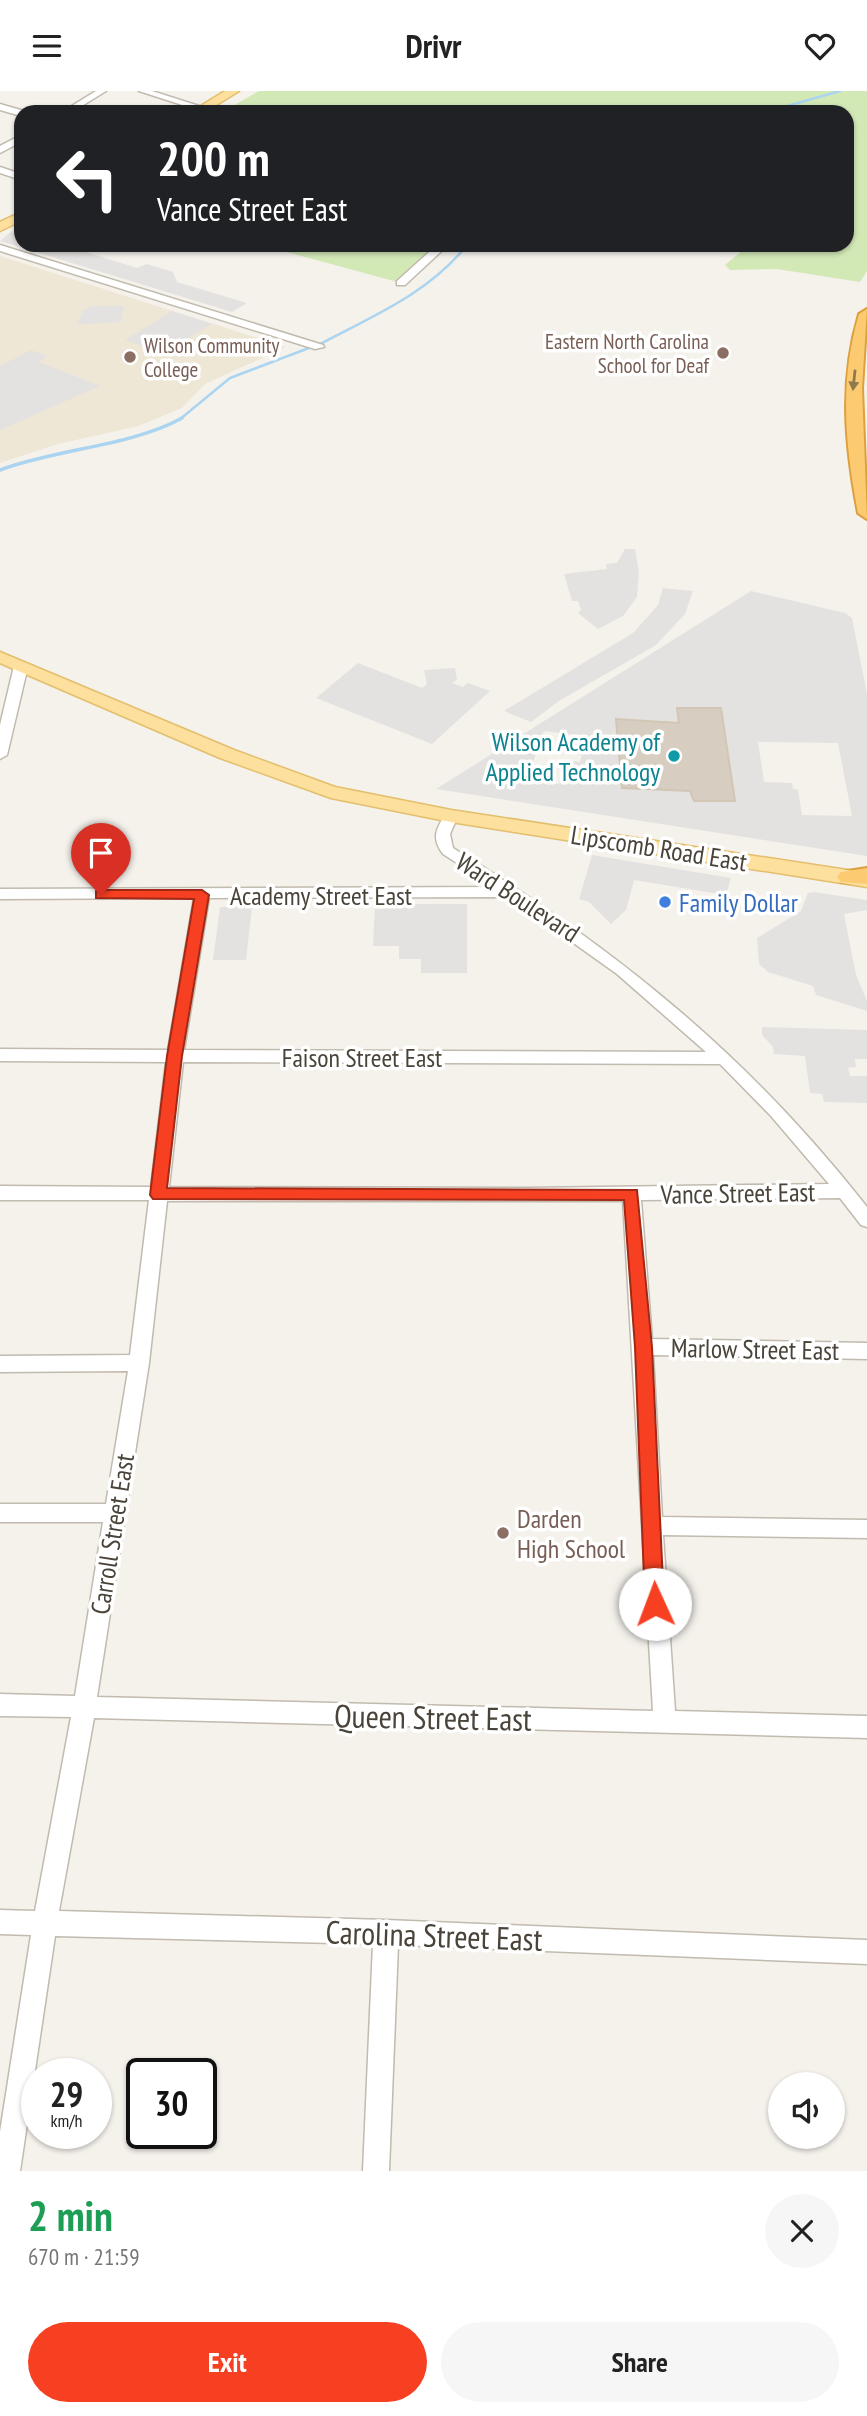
<!DOCTYPE html>
<meta charset="utf-8">
<style>
body{margin:0;font-family:"PT Sans Narrow",sans-serif;background:#f6f6f6;color:#222;height:100vh;display:flex;flex-direction:column;font-size:26px;white-space:nowrap}
*{box-sizing:border-box;margin:0}
p{font-size:23px;color:#767676}
.icon{flex:none;width:38px;height:38px;fill:none;stroke:currentColor;stroke-width:2;stroke-linecap:round;stroke-linejoin:round}
.map{position:relative;height:2080px;overflow:hidden}
.panel{display:flex;flex-direction:column;background:#fff;flex:1}
.panel>*{flex:none}
.banner{position:absolute;left:14px;top:14px;width:840px;height:147px;border-radius:21px;box-shadow:0 2px 5px #0004;background:#202124;color:#fff;overflow:hidden}
.controls{position:absolute;left:768px;top:1981px;display:grid;gap:14px}
.controls a{display:grid;place-items:center;width:77px;height:77px;border-radius:50%;background:#fff;box-shadow:0 2px 5px #0004;font-size:35px}
.speed{position:absolute;left:21px;top:1967px;display:flex;gap:14px;font-size:35px;font-weight:700;text-align:center}
.speed>*{display:grid;place-content:center;width:91px;height:91px;border-radius:50%;background:#fff;box-shadow:0 2px 5px #0004;line-height:1}
.speed small{font-size:18px;font-weight:400}
.speed .limit{border:4px solid #111;border-radius:10px;background:#fff;color:#111}
.pin{position:absolute;display:grid;place-items:center;width:60px;height:60px;color:#fff;margin:-72px -30px;border-radius:50% 50% 50% 0;rotate:-45deg;box-shadow:0 0 7px #0007}
.pin .icon{rotate:45deg}
.me{position:absolute;width:77px;margin:-38px;rotate:358deg;stroke-linejoin:round;filter:drop-shadow(0 0 5px #0008)}
.turn{display:flex;align-items:center;gap:24px;height:147px;padding:0 28px;font-size:32px}
.turn .icon{width:91px;height:91px;stroke-width:2.5}
.turn b{display:block;font-size:49px;line-height:60px}
.round{display:grid;place-items:center;flex:none;width:74px;height:74px;border-radius:37px;background:#f6f6f6}
.head{display:flex;align-items:center;justify-content:space-between;height:119px;padding:0 28px}
h1{font-size:42px;font-weight:600;line-height:52px;color:#1e9e55}
.cta{display:flex;gap:14px;margin-top:auto;padding:14px 28px}
.cta a{flex:1;height:80px;border-radius:42px;background:#f73f21;color:#fff;font-size:28px;font-weight:600;line-height:80px;text-align:center}
.cta a+a{background:#f6f6f6;color:#222}
header{display:flex;justify-content:space-between;align-items:center;height:91px;padding:0 28px;background:#fff;font-size:32px;font-weight:600}
.map>svg:first-child{display:block}
</style>
<header><svg class="icon" aria-label="menu" viewBox="0 0 24 24"><path d="M4 6h16M4 12h16M4 18h16"/></svg>Drivr<svg class="icon" aria-label="heart" viewBox="0 0 24 24"><path d="M12 20l-8-8c-3-5 5-10 8-4 3-6 11-1 8 4z"/></svg></header>
<div class="map">
<svg width="867" height="2080" viewBox="0 0 867 2080">
<rect width="100%" height="100%" fill="#f5f2ec"/>
<!-- education -->
<path fill="#eee7d6" d="M0,165L286,256L205,293L182,317L139,335L58,353L0,372Z"/>
<!-- green -->
<path fill="#d2e9b6" d="M259,0H867V180L860,191L777,178L730,179L725,174L749,154H847V21L224,20Z
M261,154H445L401,192Z"/>
<!-- parking -->
<path fill="#e4e2e0" fill-rule="evenodd" d="M12,140L21,143V154H64L137,177L147,173L173,181L177,191L247,212L232,221L0,150Z
M92,215H124L121,231L77,234L83,219Z
M172,220L212,233L163,262L125,249Z
M31,259L47,265L39,271L100,295L0,339V275Z
M625,458H635L639,481L637,506L623,525L598,538L578,522L581,519L578,510H572L564,483L607,478L606,473L617,472Z
M663,497L693,500L685,523L656,554L559,610L531,631L504,620L633,542L658,514Z
M751,500L845,522L852,527L867,603V765L436,698ZM678,617H721L734,710H695L690,700L622,697L616,628L679,632ZM544,640L576,644L570,662L582,664L580,671L567,669L559,693L527,688ZM758,651L838,652L852,725L802,724L798,699L793,698L792,692L764,691Z
M358,572L422,597L427,593L424,579L455,577L457,589L452,592L463,596L468,592L490,600L432,653L316,607Z
M592,764L731,787L726,804L634,789L626,819L611,833L589,811L579,808Z
M814,801L867,809V819L844,823L856,884L867,910V920L816,904L813,895L768,881L759,873L757,847L801,820L808,802Z
M375,813H467V882H421V868H399V855H373Z
M220,816H252L246,869H213Z
M762,936L867,939V968H855L856,976L848,977L850,985H867V1012L824,1011L822,1003L810,1002L805,965L774,963L773,956L762,944Z"/>
<g fill="none" stroke-linecap="round" stroke-linejoin="round">
<!-- stream-far1 -->
<path stroke="#aad4f0" stroke-width="2.5" d="M766,21L840,0
M320,253C373,225 429,202 467,154
M179,329L230,287L309,257"/>
<!-- stream -->
<path stroke="#aad4f0" stroke-width="3.5" d="M0,379C56,358 132,355 182,327"/>
</g>
<!-- building -->
<path fill="#d7cec1" stroke="#d2c6b4" stroke-width="2" d="M677,617H721L735,710H694L690,700L622,697L616,628L679,632Z"/>
<g fill="none" stroke-linecap="round" stroke-linejoin="round">
<defs>
<path id="minor" d="M96,0H106L72,21H62Z
M139,0H152L218,21H204Z
M0,13L24,20L25,21H21V25L0,19Z
M21,44V51L0,62V55Z
M0,76L21,83V89L0,82Z
M0,154L323,254L324,256L315,258L0,160Z
M437,154H448L405,194H397V190Z
M21,571L28,575L7,664L0,668V634L14,575Z
M451,720L458,725L450,743L453,757C617,859 747,963 867,1116V1136L861,1134L840,1107L641,1109L652,1248L867,1252V1268L653,1264L662,1426L867,1429V1447L663,1444L675,1620L867,1625V1647L94,1627L59,1820L386,1829L867,1849V1873L398,1854L389,2080H363L373,1853L55,1845L20,2080H0V2041L31,1844L0,1843V1819L35,1820L71,1626L0,1625V1603L75,1605L103,1431H0V1413H106L128,1280L0,1281V1265L130,1264L149,1109H0V1095L151,1096L166,971L0,970V958L168,959L194,807L0,808V798L494,796L443,763C431,747 436,738 446,722ZM509,806L617,883L706,961L184,959L209,807ZM183,971L720,973L771,1025L829,1093L528,1097L169,1096ZM167,1110H623L653,1620L97,1606L149,1272Z"/>
<path id="major" d="M225,0H239L205,21H191Z
M21,121V130L0,140V131Z
M0,561L234,659L335,696L451,719L867,782V796L451,731L331,707L220,667L0,572Z"/>
<path id="highway" d="M867,218L862,297L867,428L858,422C845,354 839,290 859,223Z
M867,777V793L841,791L837,786L841,781Z"/>
</defs>
<!-- minor casing -->
<use href="#minor" stroke="#c1baae" stroke-width="3"/>
<!-- major casing -->
<use href="#major" stroke="#e3be6c" stroke-width="3"/>
<!-- highway casing -->
<use href="#highway" stroke="#dca03f" stroke-width="4"/>
<!-- minor -->
<use href="#minor" fill="#fff" fill-rule="evenodd"/>
<!-- major -->
<use href="#major" fill="#fde09d" fill-rule="evenodd"/>
<!-- highway -->
<use href="#highway" fill="#fccb71" fill-rule="evenodd"/>
</g>
<!-- one-way arrows -->
<defs><path id="oneway-solid" d="M-6-.8H1V-3.2L6.5 0L1 3.2V.8H-6Z" transform="scale(1.75)"/></defs>
<use fill="#91794f" href="#oneway-solid" transform="translate(854 289) rotate(96)"/>
<!-- route -->
<path fill="#f73f21" stroke="#a12915" stroke-width="2" d="M101,799H202L209,804L182,965L167,1097L637,1099L652,1256L664,1513L662,1520L655,1522L648,1520L645,1513L635,1256L624,1109L153,1108L150,1104L167,965L194,808L96,807V800Z"/>
<!-- markers -->
<g fill="#8d6e63" stroke="#fff" stroke-width="2.5">
<circle cx="723" cy="262" r="7"/>
<circle cx="130" cy="266" r="7"/>
<circle cx="503" cy="1442" r="7"/>
</g>
<circle fill="#0f9aa8" stroke="#fff" stroke-width="2.5" cx="674" cy="665" r="7"/>
<circle fill="#3f7fe0" stroke="#fff" stroke-width="2.5" cx="665" cy="811" r="7"/>
<g text-anchor="middle" dominant-baseline="central" stroke-width="7" stroke-linejoin="round" paint-order="stroke">
<!-- far-education labels -->
<g font-size="21" fill="#785e54" stroke="#fff" text-anchor="end">
<text x="709" y="250">Eastern North Carolina<tspan x="709" dy="24">School for Deaf</tspan></text>
<text x="144" y="254" text-anchor="start">Wilson Community<tspan x="144" dy="24">College</tspan></text>
</g>
<!-- culture labels -->
<g font-size="26" fill="#0d838f" stroke="#fff" text-anchor="end">
<text x="660" y="650">Wilson Academy of<tspan x="660" dy="30">Applied Technology</tspan></text>
</g>
<!-- street labels -->
<g font-size="26" fill="#4a4339" stroke="#fff">
<text transform="translate(659 757) rotate(9)">Lipscomb Road East</text>
<text x="321" y="804">Academy Street East</text>
<text transform="translate(518 806) rotate(33)">Ward Boulevard</text>
<text x="362" y="966">Faison Street East</text>
<text transform="translate(738 1102) rotate(-1)">Vance Street East</text>
<text transform="translate(755 1258) rotate(1)">Marlow Street East</text>
<text transform="translate(112 1443) rotate(-81)">Carroll Street East</text>
</g>
<!-- shop labels -->
<g font-size="26" fill="#366cbe" stroke="#fff" text-anchor="start">
<text x="679" y="811">Family Dollar</text>
</g>
<!-- education labels -->
<g font-size="26" fill="#785e54" stroke="#fff" text-anchor="start">
<text x="517" y="1427">Darden<tspan x="517" dy="30">High School</tspan></text>
</g>
<!-- near-street labels -->
<g font-size="32" fill="#4a4339" stroke="#fff">
<text transform="translate(433 1626) rotate(1)">Queen Street East</text>
<text transform="translate(434 1844) rotate(2)">Carolina Street East</text>
</g>
</g>
</svg>
<div class="controls">
<a><svg class="icon" aria-label="sound" viewBox="0 0 24 24"><path d="M4 9h4l5-4v14l-5-4H4zM17 9q2 3 0 6"/></svg></a>
</div>
<div class="speed"><div>29<small>km/h</small></div><div class="limit">30</div></div>
<div class="pin" style="left:101px;top:804px;background:#d93025"><svg class="icon" aria-label="arrive" viewBox="0 0 24 24"><path d="M6 21V4h12l-3 4 3 4H6"/></svg></div>
<svg class="me" style="left:655px;top:1513px" viewBox="-20 -20 40 40"><circle r="19" fill="#fff"/><path d="M0-13L10 11 0 6-10 11z" fill="#f73f21"/></svg>
<div class="banner">
<div class="turn"><svg class="icon" aria-label="left" viewBox="0 0 24 24"><path d="M17 20v-9H6M10 6l-5 5 5 5"/></svg><div><b>200 m</b>Vance Street East</div></div>
</div>
</div>
<section class="panel">
<div class="head"><div><h1>2 min</h1><p>670 m · 21:59</p></div><a class="round"><svg class="icon" aria-label="close" viewBox="0 0 24 24"><path d="M6 6l12 12M18 6L6 18"/></svg></a></div>
<div class="cta"><a>Exit</a><a>Share</a></div>
</section>
